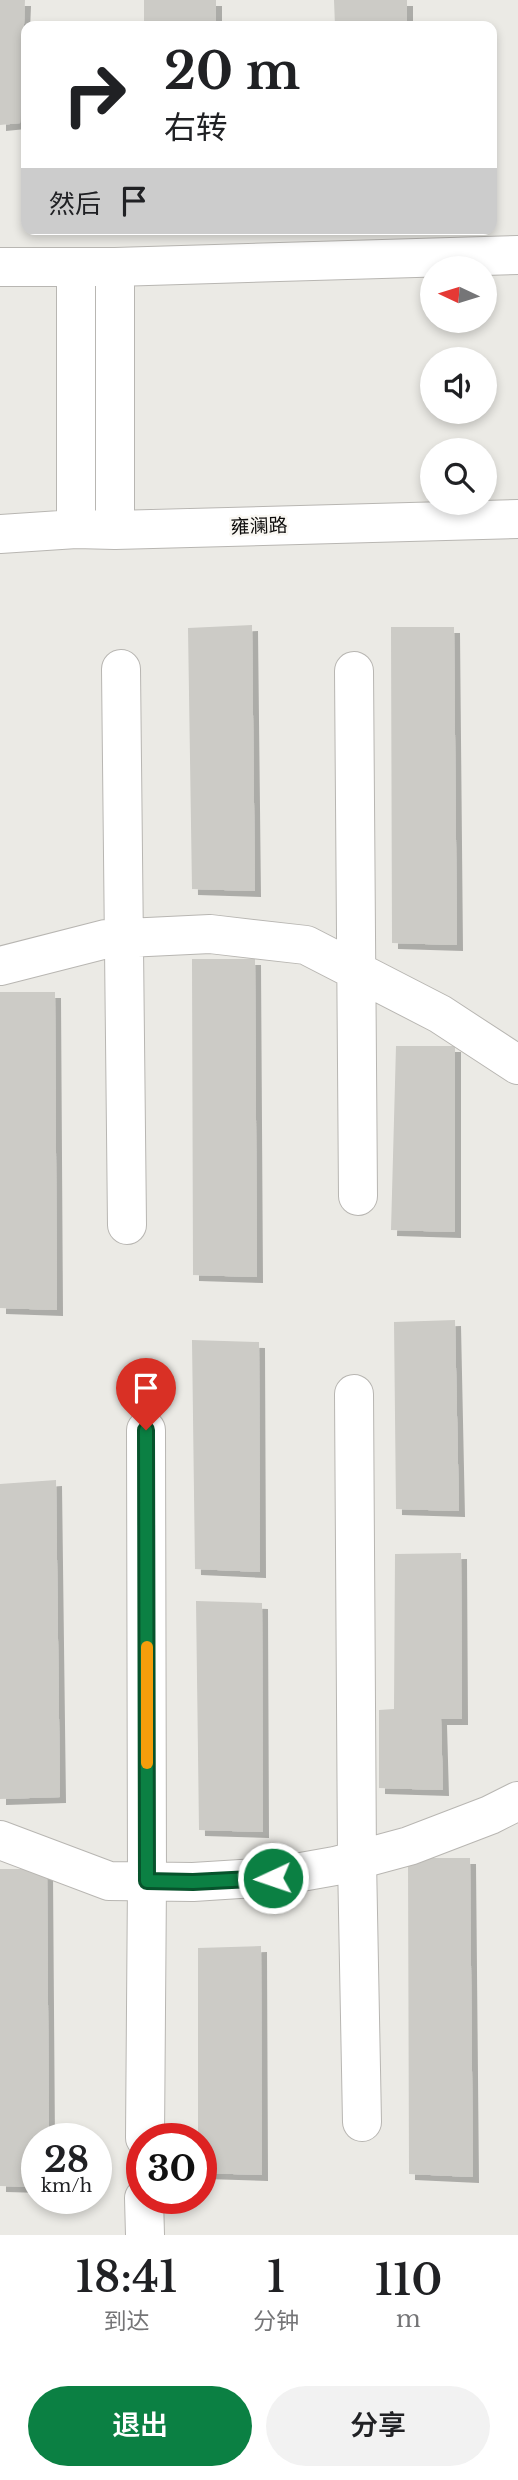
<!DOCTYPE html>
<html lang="zh">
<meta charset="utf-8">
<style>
body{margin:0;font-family:"Libre Baskerville","Noto Sans SC",serif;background:#f2f2f2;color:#202124;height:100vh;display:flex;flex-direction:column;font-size:26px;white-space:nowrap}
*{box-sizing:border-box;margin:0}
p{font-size:23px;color:#757577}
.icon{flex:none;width:38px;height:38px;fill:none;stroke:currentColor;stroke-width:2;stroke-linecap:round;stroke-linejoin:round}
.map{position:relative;height:2235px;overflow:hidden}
.side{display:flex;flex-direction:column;background:#fff;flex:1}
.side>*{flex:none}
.top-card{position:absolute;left:21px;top:21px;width:476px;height:214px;border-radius:14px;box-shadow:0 4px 10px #0003;background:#fff;color:#202124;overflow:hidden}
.needle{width:46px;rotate:274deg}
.tools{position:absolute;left:420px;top:256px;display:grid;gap:14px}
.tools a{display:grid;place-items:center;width:77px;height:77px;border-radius:50%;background:#fff;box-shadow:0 4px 10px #0003;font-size:35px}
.speed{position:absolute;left:21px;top:2123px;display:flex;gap:14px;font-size:35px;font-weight:700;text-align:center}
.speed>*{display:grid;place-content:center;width:91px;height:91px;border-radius:50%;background:#fff;box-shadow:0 4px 10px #0003;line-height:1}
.speed small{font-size:18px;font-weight:400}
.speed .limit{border:10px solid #d22;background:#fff;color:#111}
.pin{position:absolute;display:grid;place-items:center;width:60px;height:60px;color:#fff;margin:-72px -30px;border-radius:50% 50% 50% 0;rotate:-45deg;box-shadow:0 0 7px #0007}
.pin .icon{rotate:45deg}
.me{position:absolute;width:77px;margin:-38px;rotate:267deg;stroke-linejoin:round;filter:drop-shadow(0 0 5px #0008)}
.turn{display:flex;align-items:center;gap:24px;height:147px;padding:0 28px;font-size:32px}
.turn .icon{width:91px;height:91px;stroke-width:2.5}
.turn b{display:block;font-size:49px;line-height:60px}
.then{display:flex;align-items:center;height:66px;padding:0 28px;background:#0003;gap:14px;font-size:26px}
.eta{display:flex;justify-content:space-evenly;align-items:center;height:119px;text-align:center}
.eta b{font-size:42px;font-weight:600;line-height:49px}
.primary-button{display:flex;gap:14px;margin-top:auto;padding:14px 28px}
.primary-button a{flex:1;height:80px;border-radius:42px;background:#0b8043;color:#fff;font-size:28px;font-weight:600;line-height:80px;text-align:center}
.primary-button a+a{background:#f2f2f2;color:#202124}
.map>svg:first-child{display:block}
</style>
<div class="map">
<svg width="518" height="2235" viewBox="0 0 518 2235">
<defs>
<filter id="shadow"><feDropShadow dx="6" dy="6" stdDeviation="0" flood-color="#0004"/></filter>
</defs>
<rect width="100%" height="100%" fill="#ebeae5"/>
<!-- building -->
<path fill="#cccbc6" filter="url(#shadow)" d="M0,0H25L20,123L0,125Z
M144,0H216V26H144Z
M334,0H407V26H335Z
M252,625L255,891L192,889L188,628Z
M391,627H454L457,945L392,943Z
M192,959H255L257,1277L193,1275Z
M0,992H55L57,1310L0,1308Z
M396,1046H455V1232L391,1230Z
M455,1320L459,1511L396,1509L394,1322Z
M192,1340L259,1342L260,1572L195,1569Z
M56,1480L60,1797L0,1799V1484Z
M461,1553L462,1719H441L443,1790L379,1788V1710L394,1709L395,1554Z
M196,1601L262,1603L263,1832L199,1830Z
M408,1858H470L473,2177L409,2174Z
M0,1869H47L49,2138H37V2187L0,2186Z
M261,1946L262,2175L201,2173V2138H198V1948Z"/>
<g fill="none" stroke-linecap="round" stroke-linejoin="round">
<defs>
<path id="minor" d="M0,267H115L518,255
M76,529V267
M115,530V267
M0,534L76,529L115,530L518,519
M121,669L127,1225
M354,671L358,1196
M0,966L106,939L210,934L306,945L440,1014L518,1065
M354,1394L357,1860L362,2122
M0,1840L109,1881L193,1882L273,1877L335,1866L409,1846L490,1815L518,1801
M145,2138L147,1881L146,1430
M144,2198L145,2235"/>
</defs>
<!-- minor casing -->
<use href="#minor" stroke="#b8b6b2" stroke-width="40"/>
<!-- minor -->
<use href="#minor" stroke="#fff" stroke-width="38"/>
</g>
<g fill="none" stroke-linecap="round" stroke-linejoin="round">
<defs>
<path id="route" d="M146,1430L147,1881L193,1882L273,1878"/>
</defs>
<!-- route casing -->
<use href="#route" stroke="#07532c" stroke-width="18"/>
<!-- route -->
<use href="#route" stroke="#0b8043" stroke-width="12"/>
<!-- slow -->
<path stroke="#f59e0b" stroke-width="12" d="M147,1647V1763"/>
</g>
<g text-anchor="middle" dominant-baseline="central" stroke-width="5" stroke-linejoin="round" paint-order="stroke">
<!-- street labels -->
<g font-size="19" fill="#0d0c0b" stroke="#f9f7f2">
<text transform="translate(259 526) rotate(-2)">雍澜路</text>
</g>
</g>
</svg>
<div class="tools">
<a><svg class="needle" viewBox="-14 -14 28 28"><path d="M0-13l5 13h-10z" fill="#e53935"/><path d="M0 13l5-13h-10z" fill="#757577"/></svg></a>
<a><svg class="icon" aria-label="sound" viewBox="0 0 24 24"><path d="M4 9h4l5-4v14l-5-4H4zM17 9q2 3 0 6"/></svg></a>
<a><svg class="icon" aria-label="search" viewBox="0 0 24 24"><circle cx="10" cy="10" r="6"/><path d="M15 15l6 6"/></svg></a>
</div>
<div class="speed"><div>28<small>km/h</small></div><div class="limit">30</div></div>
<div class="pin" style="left:146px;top:1430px;background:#d93025"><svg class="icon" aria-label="arrive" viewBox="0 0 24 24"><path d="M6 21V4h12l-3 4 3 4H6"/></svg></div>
<svg class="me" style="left:273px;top:1878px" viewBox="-20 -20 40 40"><circle r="17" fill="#0b8043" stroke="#fff" stroke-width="3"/><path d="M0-11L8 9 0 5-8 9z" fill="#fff"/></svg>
<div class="top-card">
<div class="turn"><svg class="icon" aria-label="right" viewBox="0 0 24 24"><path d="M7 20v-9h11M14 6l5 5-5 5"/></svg><div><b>20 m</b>右转</div></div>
<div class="then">然后<svg class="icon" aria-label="arrive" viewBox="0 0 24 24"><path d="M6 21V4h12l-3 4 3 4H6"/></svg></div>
</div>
</div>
<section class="side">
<div class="eta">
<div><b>18:41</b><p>到达</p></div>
<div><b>1</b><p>分钟</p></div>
<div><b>110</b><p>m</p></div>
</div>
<div class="primary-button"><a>退出</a><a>分享</a></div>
</section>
